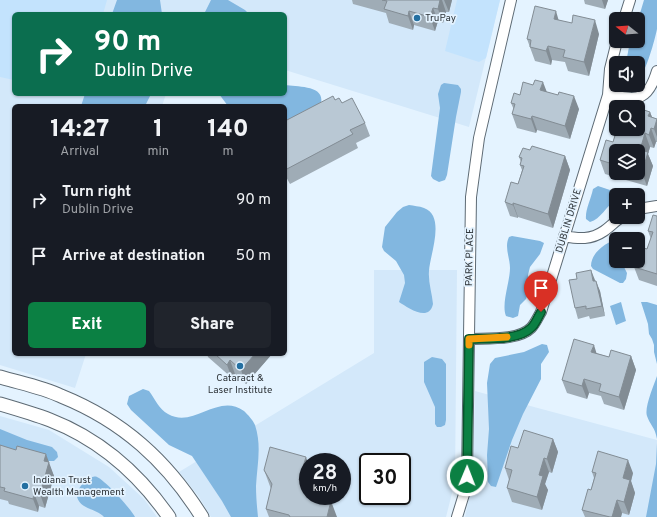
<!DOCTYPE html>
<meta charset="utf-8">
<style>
body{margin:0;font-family:Overpass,sans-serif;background:#20242c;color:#f1f3f6;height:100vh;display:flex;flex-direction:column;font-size:15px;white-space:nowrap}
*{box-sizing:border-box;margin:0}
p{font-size:13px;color:#9ea1a6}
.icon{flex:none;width:22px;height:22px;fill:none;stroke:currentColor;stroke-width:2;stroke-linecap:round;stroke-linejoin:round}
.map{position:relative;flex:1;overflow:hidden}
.details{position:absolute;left:12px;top:104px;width:275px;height:252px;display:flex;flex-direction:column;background:#171b24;border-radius:6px;box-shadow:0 1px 3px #0004}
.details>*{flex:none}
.top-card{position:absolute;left:12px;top:12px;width:275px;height:84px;border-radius:6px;box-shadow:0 1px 3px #0004;background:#0b6e4f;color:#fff;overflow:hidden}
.needle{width:26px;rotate:287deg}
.buttons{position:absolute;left:609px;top:12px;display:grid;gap:8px}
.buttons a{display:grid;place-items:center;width:36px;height:36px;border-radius:6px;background:#171b24;box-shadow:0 1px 3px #0004;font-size:20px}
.speed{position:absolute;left:299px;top:453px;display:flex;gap:8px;font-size:20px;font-weight:700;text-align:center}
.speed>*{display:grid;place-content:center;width:52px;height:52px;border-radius:50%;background:#171b24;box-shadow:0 1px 3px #0004;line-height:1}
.speed small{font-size:10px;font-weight:400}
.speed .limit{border:2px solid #111;border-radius:6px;background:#fff;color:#111}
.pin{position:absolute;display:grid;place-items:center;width:34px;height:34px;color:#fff;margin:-41px -17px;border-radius:50% 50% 50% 0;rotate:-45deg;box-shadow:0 0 4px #0007}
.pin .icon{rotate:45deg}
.me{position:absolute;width:44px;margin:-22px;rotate:1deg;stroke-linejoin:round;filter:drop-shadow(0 0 3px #0008)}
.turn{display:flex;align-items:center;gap:14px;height:84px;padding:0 16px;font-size:18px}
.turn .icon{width:52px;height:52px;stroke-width:2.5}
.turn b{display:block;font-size:28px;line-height:34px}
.eta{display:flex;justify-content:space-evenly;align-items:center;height:68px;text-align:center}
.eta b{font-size:24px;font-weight:800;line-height:28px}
.button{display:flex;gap:8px;margin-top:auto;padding:8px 16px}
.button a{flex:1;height:46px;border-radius:6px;background:#0b8043;color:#fff;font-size:16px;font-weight:800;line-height:46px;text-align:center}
.button a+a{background:#20242c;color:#f1f3f6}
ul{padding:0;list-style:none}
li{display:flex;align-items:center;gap:12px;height:56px;padding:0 16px}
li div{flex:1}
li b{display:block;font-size:15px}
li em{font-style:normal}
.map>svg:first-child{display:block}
</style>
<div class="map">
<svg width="657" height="517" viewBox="0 0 657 517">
<rect width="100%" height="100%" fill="#e4f3ff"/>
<!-- built -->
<path fill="#d3e8fa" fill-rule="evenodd" d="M3,0H500L469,127L285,70V14H14V94H166L162,106H14V354H86L75,388L0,365V9Z
M374,270H457L455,481L446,517H211L199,497L179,472L374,353ZM308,462H342V496H308ZM368,462H402V496H368Z
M475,391L657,440V517H465L472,484Z
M0,416L49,430L109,467L144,499L157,517H0Z"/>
<!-- green -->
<path fill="#c3e3fd" d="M0,0H107L103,14H14V80L0,77Z
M457,0H500L486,58L479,62L445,51Z"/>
<!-- water -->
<path fill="#82b7e0" d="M117,0H160L162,14H112Z
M211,0H228L245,10L249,14H204Z
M644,0H657C657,9 657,20 657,29C655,39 646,73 638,79V63H626L630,41H638V20Z
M444,83L458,85L461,89V92L456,117L447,175L445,180L439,182L433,179L431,176L440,108L438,94L441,85Z
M285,85C297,87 325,85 321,103L285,123V106H228L219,94H285Z
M85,94H151L145,106H81Z
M598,186L613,191L619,195H616V200C606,206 601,219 590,222L586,219C585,210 591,199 593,189Z
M409,205C414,206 419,206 424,208C446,216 430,254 429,271C428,282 432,293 433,304C429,323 407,307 399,302L405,283L404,275L396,261L384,251L382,247L385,227L397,212L403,207Z
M512,236L540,241L544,243L540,254L530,267L528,275L529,290L526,299L520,305L518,316L513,318L506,316C501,304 510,282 510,268C510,258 504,247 509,237Z
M619,238L622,239H616V261H621L627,273L626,279L623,283H620L597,271L593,269L591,266C591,252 607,242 619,238Z
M621,302L626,321L616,325L610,306Z
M641,302H647L657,305V364L654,352V345L652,339L649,334L648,324Z
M542,344L547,345L549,352L541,364V379L523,414L512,440L496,487L491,486L488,482L487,455L489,429L487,383L490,364L495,358L524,352Z
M432,357L442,359L446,364V420L445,425L441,427H437L435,424V407L424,382V362Z
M657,376V439C655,427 650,425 647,416C644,408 654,385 657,376Z
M143,389L149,391C155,399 159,409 168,414C194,429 218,392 244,411C248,415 253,420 255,425C262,446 257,466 256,486C256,496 257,507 258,517H231L222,501L192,456L169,445L131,410L127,404L129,396Z
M0,429L27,440L52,447L57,452L58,457L54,461H46L0,448Z
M657,443V517H646L656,464Z
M91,477C94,477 95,476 97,477C106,481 131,509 135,517H104C96,508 81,510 77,497C78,487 83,482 91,477Z"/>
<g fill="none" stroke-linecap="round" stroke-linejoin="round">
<defs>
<path id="street" d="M624,19L630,0
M608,95C636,99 647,104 657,71
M638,209L657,206
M564,236C579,239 591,240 604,231C610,227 615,221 622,217
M469,339C486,338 518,341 531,328C535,324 538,317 541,312L608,95L610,69L617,41
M457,517L465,491L467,476L471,197L479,138L511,0"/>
<path id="secondary" d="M0,377C20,383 42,387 61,396C123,421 167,461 202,517
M0,404C17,409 34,414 50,420C99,439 139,474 169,517"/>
</defs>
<!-- street casing -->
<use href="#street" stroke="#5d6a74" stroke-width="12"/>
<!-- secondary casing -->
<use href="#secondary" stroke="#5d6a74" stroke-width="15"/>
<!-- street -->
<use href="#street" stroke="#fff" stroke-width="10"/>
<!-- secondary -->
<use href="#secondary" stroke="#fff" stroke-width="13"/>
</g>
<!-- wall -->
<path fill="#9facb6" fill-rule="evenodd" d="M352,0H452L449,12H446L443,23L438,21L435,31L414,25L413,30L389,23L386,13L353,4Z
M584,0H608L605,9L585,4Z
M559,20L599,34L589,76L568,71L565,62L552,60L551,65L535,61L527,39Z
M546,92L579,109L570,139L537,130L536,133L517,128L512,114L514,110L511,103L520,95Z
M335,100L342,103L365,123L370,136L356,143L358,148L290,184L285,175V121Z
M616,108V129H638L650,112L652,117L657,119V142H656L654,148L650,147L648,154L653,166L647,186L605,174L600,160L613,142L615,134L612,123ZM616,151H638V173H616Z
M530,150L565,156L570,170L553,228L518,217V218L510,216L505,202L518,184L522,170L520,165L521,162L519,157Z
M657,216V286L639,280L634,267L647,249L651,239L648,231Z
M595,281L600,291L605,316L590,319L589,316L578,319L575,308Z
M596,353L609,357L631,356L636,370L624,410L604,404L601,396L589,393L587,399L567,393L562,380Z
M207,354H272L246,384L235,374L232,378L208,357Z
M553,439L558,452L552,473L549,472L545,484L548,490L542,510L512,502L507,488L509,480L505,468L518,448Z
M0,445L48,462L54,476L45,508L39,506L38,512L9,504L8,501L0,499Z
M264,470L308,496H316V497L337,517H269L266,509L271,489Z
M592,472L633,473L631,481L635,493L629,515L622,513L621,517H585L582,510L591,490L594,478Z"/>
<!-- shaded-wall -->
<path fill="#828c94" d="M440,0H442L446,12L443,23L438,9Z
M444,0H452L449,12Z
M602,0H608L605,9Z
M433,8L438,21L435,31L430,17Z
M409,11L414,25L413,30L408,16Z
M556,11L560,25L554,19Z
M595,20L599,34L589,76L584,62Z
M548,46L552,60L551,65L546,51Z
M543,82L548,95L540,90Z
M574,96L579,109L570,139L565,126Z
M650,112L655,125L648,116Z
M532,116L537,130L536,133L531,119Z
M657,119V137L654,129Z
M651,128L656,142L654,148L649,135Z
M645,133L650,147L648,154L653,166L647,186L642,173L640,150Z
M565,156L570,170L553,228L548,214Z
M513,203L518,217V218L513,205Z
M591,270L595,280L597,292L593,281Z
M596,281L600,291L605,316L602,306Z
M594,345L598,358L591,352Z
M255,354H272L246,384L241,370Z
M631,356L636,370L624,410L619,397Z
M230,360L235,374L232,378L227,365Z
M584,379L589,393L587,399L582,386Z
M553,439L558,452L552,473L547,459Z
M46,454L54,476L45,508L40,494L44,461Z
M306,457L308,463V492L299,480Z
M544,458L549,472L545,484L548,490L542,510L537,497L539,475Z
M628,460L633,473L631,481L635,493L629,515L624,502L623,478Z
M34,493L39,506L38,512L33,499Z
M617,500L622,513L621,517H612Z
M331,501L337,517H327Z"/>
<!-- building -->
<path fill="#b9c8d4" stroke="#828c94" d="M382,0H440L438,9L433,8L430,17L409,11L408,16L384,9L387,1Z
M535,6L556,11L554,19L572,23L573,15L595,20L584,62L563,57L565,50L548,46L546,51L530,47L531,40L527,39Z
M535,80L543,82L540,90L558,95L559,92L574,96L565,126L532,116L531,119L512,114L515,104L511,103L514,93L520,95L523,82L533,85Z
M333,96L335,100L339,98L342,103L352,98L365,123L350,130L353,134L285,170V121Z
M618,102L634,107H616Z
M616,108V125L612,123Z
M638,108L650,112L648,116L657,119L654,129L651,128L649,135L645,133L640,150L648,152L642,173L638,172V151H616V165L600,160L606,140L613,142L617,129H638Z
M532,146L565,156L548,214L513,203V205L505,202L511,182L518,184L524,166L520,165L522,158L519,157L523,148L530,150Z
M653,215L657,216V274L634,267L636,261H638V254L640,247L647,249L653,232L648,231Z
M591,270L593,281H596L602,306L586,309V306L575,308L569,280L577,279L576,273Z
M574,339L594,345L591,352L609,357L611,350L631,356L619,397L599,391L601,384L584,379L582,386L562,380Z
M215,354H255L241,370L230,360L227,365Z
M524,430L553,439L547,459L544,458L539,475L543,476L537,497L507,488L512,470L505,468L511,446L518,448Z
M0,445L16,450L17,446L46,454L44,461L49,462L40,494L34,493L33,499L4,491L5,488L0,487Z
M270,447L306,457L299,480L308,483V496H312L331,501L327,517H290L289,515L266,509L272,484L264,470Z
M598,451L628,460L623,478L630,480L624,502L617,500L612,517H610L582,510L588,489L591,490L596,473L592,472Z"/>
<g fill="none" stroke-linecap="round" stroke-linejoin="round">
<defs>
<path id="route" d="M467,476L469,339C486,338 518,341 531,328C535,325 538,317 541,312"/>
</defs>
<!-- route casing -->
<use href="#route" stroke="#07532c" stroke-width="10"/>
<!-- route -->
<use href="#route" stroke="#0b8043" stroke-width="7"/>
<!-- slow -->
<path stroke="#f59e0b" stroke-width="7" d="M469,345V339L507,337"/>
</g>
<!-- markers -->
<g fill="#236fa1" stroke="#e4f3ff" stroke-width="1.5">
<circle cx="417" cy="18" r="4"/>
<circle cx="240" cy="366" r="4"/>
<circle cx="25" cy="486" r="4"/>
</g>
<g text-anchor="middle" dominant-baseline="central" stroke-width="3.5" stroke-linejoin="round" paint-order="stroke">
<!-- poi labels -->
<g font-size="10" fill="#2e3439" stroke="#e4f3ff" text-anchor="start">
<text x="425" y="18">TruPay</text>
<text x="240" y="378" text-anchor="middle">Cataract &amp;<tspan x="240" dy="12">Laser Institute</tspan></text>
<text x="33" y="480">Indiana Trust<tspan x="33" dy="12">Wealth Management</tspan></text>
</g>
<!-- street labels -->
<g font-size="10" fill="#2e3439" stroke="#e4f3ff">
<text transform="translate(569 221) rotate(-73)">DUBLIN DRIVE</text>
<text transform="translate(470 257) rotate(-89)">PARK PLACE</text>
</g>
</g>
</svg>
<div class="buttons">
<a><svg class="needle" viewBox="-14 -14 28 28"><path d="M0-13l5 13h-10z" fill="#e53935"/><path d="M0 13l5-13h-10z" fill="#9ea1a6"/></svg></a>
<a><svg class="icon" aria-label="sound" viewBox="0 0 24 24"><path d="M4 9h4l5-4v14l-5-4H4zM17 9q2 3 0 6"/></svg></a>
<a><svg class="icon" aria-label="search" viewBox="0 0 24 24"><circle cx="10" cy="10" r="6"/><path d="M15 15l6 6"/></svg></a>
<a><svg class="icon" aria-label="layers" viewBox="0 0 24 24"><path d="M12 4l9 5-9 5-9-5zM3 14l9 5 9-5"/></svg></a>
<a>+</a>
<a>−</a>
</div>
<div class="speed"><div>28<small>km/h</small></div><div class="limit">30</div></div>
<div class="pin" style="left:541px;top:312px;background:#d93025"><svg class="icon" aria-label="arrive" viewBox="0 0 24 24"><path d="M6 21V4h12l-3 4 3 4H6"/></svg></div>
<svg class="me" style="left:467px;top:476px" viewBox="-20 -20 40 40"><circle r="17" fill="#0b8043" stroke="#fff" stroke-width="3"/><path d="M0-11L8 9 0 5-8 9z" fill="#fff"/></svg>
<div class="top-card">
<div class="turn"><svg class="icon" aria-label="right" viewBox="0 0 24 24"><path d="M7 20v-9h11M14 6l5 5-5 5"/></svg><div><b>90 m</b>Dublin Drive</div></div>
</div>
<section class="details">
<div class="eta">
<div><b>14:27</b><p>Arrival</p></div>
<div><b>1</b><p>min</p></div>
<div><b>140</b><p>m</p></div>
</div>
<ul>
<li><svg class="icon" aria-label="right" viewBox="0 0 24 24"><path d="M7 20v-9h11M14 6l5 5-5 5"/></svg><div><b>Turn right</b><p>Dublin Drive</p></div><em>90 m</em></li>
<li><svg class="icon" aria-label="arrive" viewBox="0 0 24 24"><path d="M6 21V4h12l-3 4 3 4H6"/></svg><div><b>Arrive at destination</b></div><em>50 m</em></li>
</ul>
<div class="button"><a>Exit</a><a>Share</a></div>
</section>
</div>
